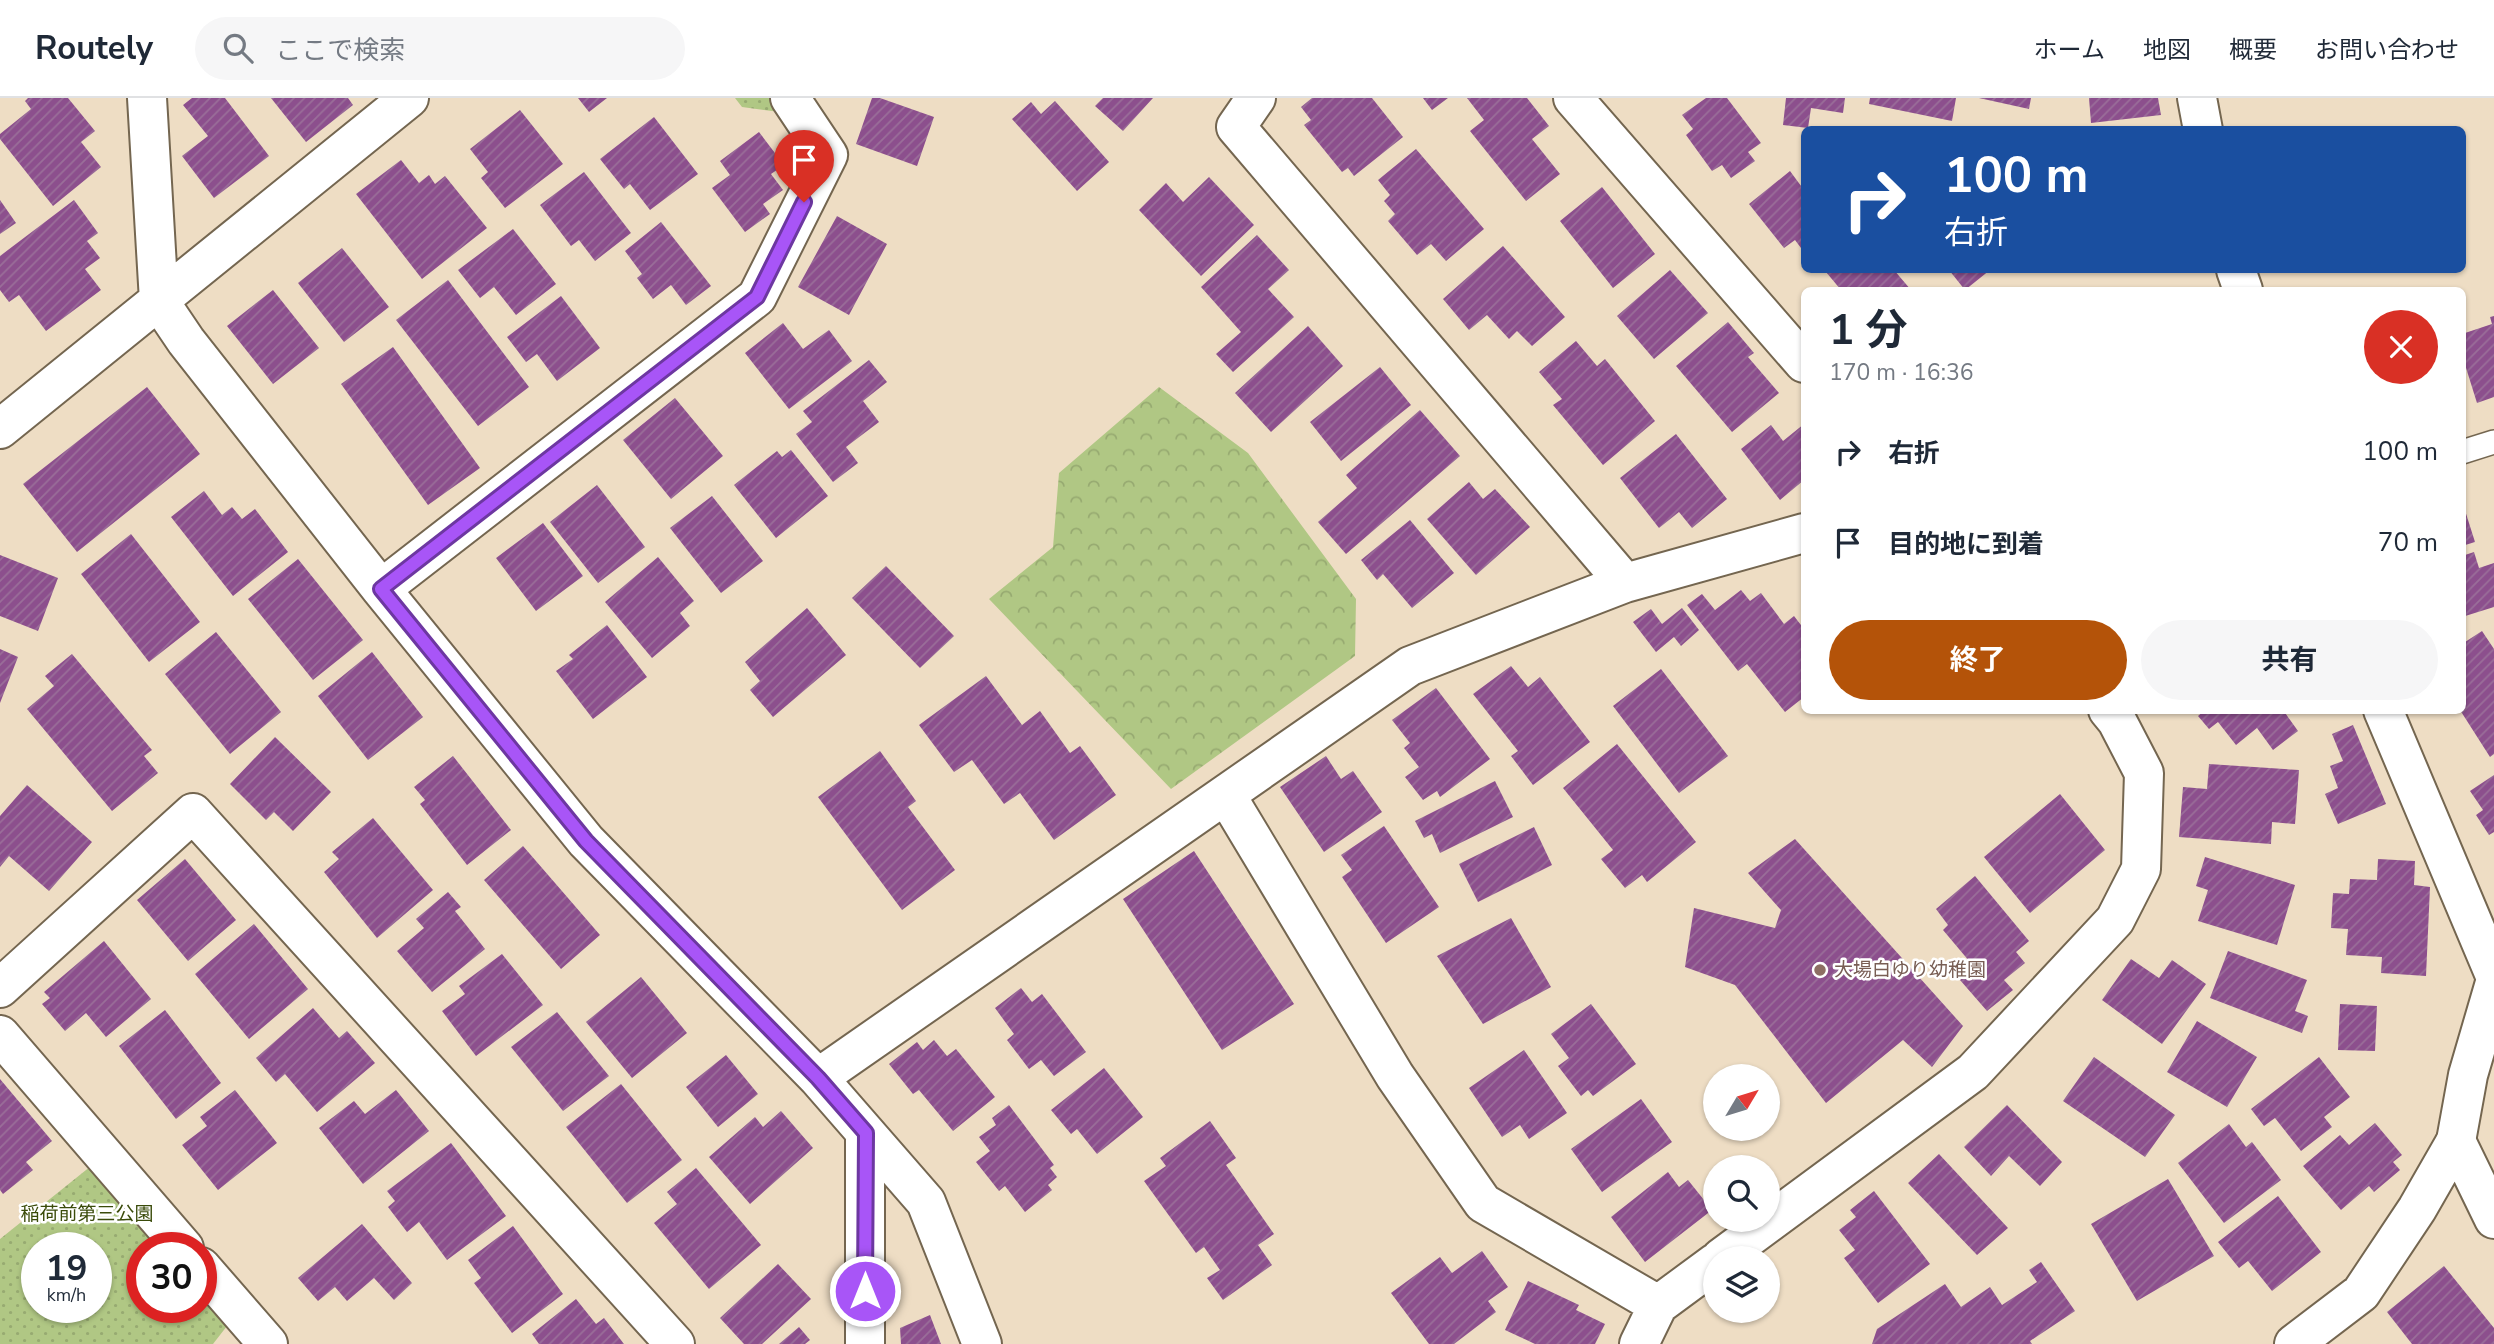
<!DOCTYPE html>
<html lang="ja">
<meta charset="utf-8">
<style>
body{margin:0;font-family:"Nunito Sans","Noto Sans JP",sans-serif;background:#f6f6f7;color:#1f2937;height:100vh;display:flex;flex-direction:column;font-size:26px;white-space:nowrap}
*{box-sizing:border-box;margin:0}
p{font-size:23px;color:#747a83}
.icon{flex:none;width:38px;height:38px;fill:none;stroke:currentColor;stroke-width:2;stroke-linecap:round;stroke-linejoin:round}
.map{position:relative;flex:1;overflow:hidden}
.details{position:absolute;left:1801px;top:189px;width:665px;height:427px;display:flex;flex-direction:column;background:#fff;border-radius:10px;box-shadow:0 2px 5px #0004}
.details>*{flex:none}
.banner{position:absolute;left:1801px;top:28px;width:665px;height:147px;border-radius:10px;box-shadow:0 2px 5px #0004;background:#1a4fa0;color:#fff;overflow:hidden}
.needle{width:46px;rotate:52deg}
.tools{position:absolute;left:1703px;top:966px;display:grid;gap:14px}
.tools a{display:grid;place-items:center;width:77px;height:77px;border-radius:50%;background:#fff;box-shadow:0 2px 5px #0004;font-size:35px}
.speed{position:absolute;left:21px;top:1134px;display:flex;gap:14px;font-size:35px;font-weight:700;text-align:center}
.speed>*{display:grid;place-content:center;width:91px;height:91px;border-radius:50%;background:#fff;box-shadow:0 2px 5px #0004;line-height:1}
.speed small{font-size:18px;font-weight:400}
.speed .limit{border:10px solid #d22;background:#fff;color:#111}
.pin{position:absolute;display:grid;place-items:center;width:60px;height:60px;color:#fff;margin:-72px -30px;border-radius:50% 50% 50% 0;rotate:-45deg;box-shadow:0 0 7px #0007}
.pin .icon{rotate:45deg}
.me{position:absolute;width:77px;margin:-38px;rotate:0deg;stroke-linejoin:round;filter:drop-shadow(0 0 5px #0008)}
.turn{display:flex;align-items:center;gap:24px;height:147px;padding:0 28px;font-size:32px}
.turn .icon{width:91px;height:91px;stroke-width:2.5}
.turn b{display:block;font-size:49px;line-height:60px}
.round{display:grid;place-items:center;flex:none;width:74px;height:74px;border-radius:37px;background:#f6f6f7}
.head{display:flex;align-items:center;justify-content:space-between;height:119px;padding:0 28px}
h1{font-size:42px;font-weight:700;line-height:52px}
.button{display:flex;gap:14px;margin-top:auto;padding:14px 28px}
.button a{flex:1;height:80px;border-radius:42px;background:#b45309;color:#fff;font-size:28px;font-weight:700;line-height:80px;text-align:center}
.button a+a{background:#f6f6f7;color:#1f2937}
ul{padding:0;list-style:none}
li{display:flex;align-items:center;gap:21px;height:91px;padding:0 28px}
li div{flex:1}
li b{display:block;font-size:26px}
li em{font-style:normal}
header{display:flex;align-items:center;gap:42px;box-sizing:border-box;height:98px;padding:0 35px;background:#fff;border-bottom:2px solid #e0e1e3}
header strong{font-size:33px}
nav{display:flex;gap:38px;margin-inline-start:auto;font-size:24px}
.search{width:490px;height:63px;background:#f6f6f7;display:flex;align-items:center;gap:18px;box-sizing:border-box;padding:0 24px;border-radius:38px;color:#747a83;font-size:26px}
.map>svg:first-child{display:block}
</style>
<header>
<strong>Routely</strong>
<div class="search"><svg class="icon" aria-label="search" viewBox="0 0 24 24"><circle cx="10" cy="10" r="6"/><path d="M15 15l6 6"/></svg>ここで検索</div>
<nav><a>ホーム</a><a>地図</a><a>概要</a><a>お問い合わせ</a></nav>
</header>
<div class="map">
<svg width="2494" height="1246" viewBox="0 0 2494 1246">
<defs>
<pattern id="forest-crowns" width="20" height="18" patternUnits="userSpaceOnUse" patternTransform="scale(1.75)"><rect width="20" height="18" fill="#b0c784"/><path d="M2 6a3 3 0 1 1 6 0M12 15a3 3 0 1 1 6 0" fill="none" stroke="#97aa71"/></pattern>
<pattern id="park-dots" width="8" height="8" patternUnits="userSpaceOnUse" patternTransform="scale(1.75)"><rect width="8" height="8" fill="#b0c784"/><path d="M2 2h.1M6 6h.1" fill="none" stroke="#97aa71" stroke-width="1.8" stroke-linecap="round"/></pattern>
<pattern id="building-hatch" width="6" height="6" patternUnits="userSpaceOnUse" patternTransform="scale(1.75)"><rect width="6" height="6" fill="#8c4f8d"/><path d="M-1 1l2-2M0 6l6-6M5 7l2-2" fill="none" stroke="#9a6e99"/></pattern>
</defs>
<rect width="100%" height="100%" fill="#eeddc4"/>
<!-- forest -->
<path fill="url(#forest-crowns)" d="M1159,289L1248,355L1356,501L1355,558L1171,691L989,501L1053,449L1059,375Z"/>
<!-- park -->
<path fill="url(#park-dots)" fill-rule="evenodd" d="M735,0H788L780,14L742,9Z
M91,1068L161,1150H142V1209H201V1197L227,1228L213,1246H0V1141ZM37,1150H96V1209H37Z"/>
<!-- building -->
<path fill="url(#building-hatch)" d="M28,0H68L95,33L81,44L101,69L53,108L0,41V36L31,11L25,3Z
M192,0H225L269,58L214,100L182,58L208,38L183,7Z
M271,0H348L353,7L306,44Z
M578,0H607L589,14Z
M872,0H880L934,19L917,68L856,46Z
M1103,0H1153L1123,33L1095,8Z
M1312,0H1372L1403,39L1354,78L1348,70L1342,74L1304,27L1311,22L1301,9Z
M1423,0H1448L1432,12Z
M1467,0H1527L1549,28L1532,41L1560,76L1526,103L1470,33L1484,22Z
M1706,0H1727L1761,45L1748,54L1755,63L1731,80L1722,67L1712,73L1686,37L1693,31L1682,17Z
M1786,0H1845L1843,15L1811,10L1808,30L1783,27Z
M1870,0H1956L1952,23L1869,6Z
M1979,0H2031L2029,11Z
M2089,0H2158L2161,17L2091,25Z
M1055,3L1109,64L1077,93L1012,21L1031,4L1041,16Z
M520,12L563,66L505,110L481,80L488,74L470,51Z
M654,19L698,76L650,112L630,86L624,91L600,61Z
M759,34L784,67L771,76L783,92L763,106L770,116L745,134L712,90L730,77L720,63Z
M1416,51L1484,131L1446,163L1431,146L1417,157L1388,123L1395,116L1384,103L1390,97L1378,82Z
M401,62L419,85L429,77L435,86L445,78L487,130L422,181L356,96Z
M1790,73L1804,92V147L1801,150L1795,142L1784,150L1749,106Z
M584,74L631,135L595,163L579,142L571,148L540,107Z
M1209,79L1254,127L1201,178L1139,112L1166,85L1183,104Z
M1602,89L1655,156L1613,190L1560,123Z
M0,102L16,125L0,136Z
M74,102L98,135L87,143L100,160L85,171L101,192L46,233L19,197L9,204L0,192V158Z
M837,118L887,146L849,217L798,189Z
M661,124L711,188L686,207L671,187L653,201L637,180L642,176L625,153Z
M513,131L556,186L516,217L494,189L480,200L458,172Z
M1257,137L1289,172L1268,191L1294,219L1233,274L1216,256L1241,234L1201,189Z
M1503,148L1565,219L1532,248L1517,233L1509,241L1487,217L1469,232L1443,201Z
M342,150L389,209L344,244L298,185Z
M1670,172L1708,215L1654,261L1617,218Z
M1829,172H1894L1911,192H1841L1826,174Z
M1949,172H1990L1965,192Z
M448,182L529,289L478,328L396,222Z
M273,192L319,250L273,286L227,228Z
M561,198L600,250L557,283L537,256L526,264L507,239Z
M2494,218V299L2477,305L2462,257V236L2492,226L2490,219Z
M1728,224L1754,255L1748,259L1779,295L1732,334L1676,268Z
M783,225L803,251L829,232L852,263L789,311L745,255Z
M1308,228L1343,268L1271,334L1235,295Z
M1576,243L1597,268L1605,261L1655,323L1603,367L1553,307L1562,301L1539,274Z
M393,249L480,370L428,407L341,286Z
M869,262L887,284L863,303L879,324L846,349L858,365L833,384L796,336L812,324L803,313Z
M1380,269L1411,307L1341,363L1310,324Z
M147,289L200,356L77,454L23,386Z
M675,300L723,358L671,401L623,342Z
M1420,312L1460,358L1346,456L1318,424L1357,390L1346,377Z
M1804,326V382L1780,402L1741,351L1771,327L1783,343Z
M1676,336L1727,401L1692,430L1679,414L1659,430L1620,380Z
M791,352L828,398L776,440L734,387L777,353L782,359Z
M1469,384L1483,401L1495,391L1530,429L1476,477L1427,421Z
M597,387L645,449L598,485L550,424Z
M204,393L222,417L232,409L242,421L255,411L288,454L233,498L171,419Z
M712,398L763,463L721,495L670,430Z
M2462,403L2475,444L2462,448Z
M1410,422L1454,475L1412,510L1383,476L1377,482L1361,462Z
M543,425L583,478L536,513L496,460Z
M131,436L200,524L149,564L81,476Z
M2474,454L2479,470L2494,465V509L2462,519V458Z
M0,457L58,480L38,533L0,518Z
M658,459L694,503L680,515L690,528L652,560L605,504Z
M298,461L363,542L313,582L248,501Z
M886,468L954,538L920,570L852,500Z
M1741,492L1750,503L1761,495L1784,526L1794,518L1804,531V599L1785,614L1747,566L1738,573L1687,507L1702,496L1715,512Z
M807,510L846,557L773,619L750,592L760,583L745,564Z
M1682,510L1699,532L1681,548L1674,539L1656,554L1633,524L1651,511L1662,526Z
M607,527L647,579L593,621L556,573L573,561L569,557Z
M2482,533L2494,551V656L2490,659L2460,612H2462V546Z
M216,534L281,614L230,656L165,576Z
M0,551L18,559L0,605Z
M372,554L423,619L368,662L318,598Z
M72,556L152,652L144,658L158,675L112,713L27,611L54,588L45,578Z
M1511,568L1528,589L1540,579L1590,644L1533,687L1511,658L1518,653L1473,596Z
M1661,571L1728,658L1679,695L1613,608Z
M986,578L1022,627L1040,613L1070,655L1080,648L1116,697L1054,742L1020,695L1004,706L972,662L954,674L919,627Z
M1436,590L1490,661L1440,699L1437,693L1423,702L1405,679L1419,669L1404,650L1410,645L1392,622Z
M2205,612H2283L2298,633L2273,652L2257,630L2236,647L2218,624L2209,631L2198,618Z
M2353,627L2386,706L2338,726L2325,696L2338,690L2330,668L2343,663L2332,636Z
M275,639L331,694L293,733L274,714L266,722L230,686Z
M1617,646L1696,744L1647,784L1642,777L1625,790L1601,761L1613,752L1563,690Z
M880,653L916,703L908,709L955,772L902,812L818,699Z
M453,658L511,732L467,767L420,706L425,702L414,689Z
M1326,658L1341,681L1353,673L1382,714L1324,754L1280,689Z
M2209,666L2299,672L2295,726L2272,724L2271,746L2179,739L2183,689L2207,691Z
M2494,677V734L2489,737L2476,717L2483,712L2470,693Z
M1495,683L1513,719L1440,755L1432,736L1424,740L1415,723Z
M27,687L92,744L49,793L9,758L0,769V718Z
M2060,696L2105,752L2030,815L1984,759Z
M373,720L433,792L377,840L324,774L339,761L332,754Z
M1384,728L1439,809L1386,845L1342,779L1352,772L1341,757Z
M1534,729L1552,767L1478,804L1459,766Z
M1795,741L1963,928L1932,969L1903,942L1826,1005L1735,887L1685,869L1694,810L1775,830L1781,812L1748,775Z
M523,748L600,837L561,871L484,782Z
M1194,753L1294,906L1222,952L1123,801Z
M2205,759L2295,787L2277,847L2198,823L2208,792L2196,788Z
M185,761L236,822L188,863L137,802Z
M2378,761L2415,763L2414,787L2430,789L2426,878L2381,875L2382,859L2346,857L2348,831L2331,830L2333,795L2349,796L2350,781L2377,782Z
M1975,778L2029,843L2016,854L2025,865L2004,882L2013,892L1987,913L1960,882L1975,870L1943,832L1948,827L1936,811Z
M448,794L461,809L455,813L485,851L432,894L397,853L424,830L416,821Z
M1511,820L1551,889L1483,926L1437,858Z
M254,826L308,891L249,941L195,876Z
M104,843L151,901L106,939L86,915L65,933L42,906L50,900L44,894Z
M2228,853L2307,882L2295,913L2308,918L2302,935L2210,900Z
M502,856L543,907L476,958L442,913L465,896L459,888Z
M2131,861L2159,880L2172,862L2206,886L2162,946L2102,902Z
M641,879L687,935L632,980L586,924Z
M1021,890L1032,904L1042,896L1086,954L1054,978L1041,962L1029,971L1007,942L1014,936L995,910Z
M1591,906L1636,966L1593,998L1588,992L1581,998L1558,968L1569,960L1551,936Z
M2340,906L2377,908L2375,953L2338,952Z
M313,910L339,940L347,933L375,965L317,1014L285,976L276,984L256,960Z
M165,912L221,985L176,1021L119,948Z
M557,914L609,978L563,1013L511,949Z
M2197,923L2257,959L2227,1009L2167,974Z
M934,942L947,958L956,951L995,999L953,1033L919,992L913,996L889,966L917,944L923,952Z
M1524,952L1567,1015L1529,1041L1520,1027L1502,1039L1469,990Z
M726,957L758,996L718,1029L686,989Z
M2094,959L2175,1017L2145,1059L2063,1003Z
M2319,959L2350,999L2324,1019L2332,1029L2301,1053L2275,1020L2264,1028L2251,1011Z
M1104,970L1143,1019L1097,1056L1077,1031L1071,1036L1051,1012Z
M0,981L52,1043L26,1064L33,1072L3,1096L0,1092Z
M621,986L682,1062L627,1105L566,1029Z
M235,992L277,1045L218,1092L182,1047L207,1028L200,1019Z
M396,992L429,1033L363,1086L319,1030L354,1003L365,1016Z
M1641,1001L1672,1044L1602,1094L1571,1051Z
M1009,1007L1054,1067L1050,1070L1057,1079L1048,1087L1052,1092L1025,1114L1005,1088L999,1093L976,1064L990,1053L979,1039L996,1027L992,1020Z
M2007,1007L2062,1064L2040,1088L2009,1058L1991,1078L1964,1049Z
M781,1013L813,1050L750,1106L709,1059L755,1019L763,1029Z
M1210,1023L1236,1060L1226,1067L1274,1136L1258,1147L1272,1167L1223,1202L1207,1180L1220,1172L1204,1149L1196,1155L1144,1083L1166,1068L1160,1060Z
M2375,1025L2402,1057L2393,1064L2400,1072L2374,1094L2369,1088L2341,1112L2303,1068L2340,1037L2349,1047Z
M2229,1026L2246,1049L2252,1044L2281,1082L2224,1125L2178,1065Z
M451,1045L506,1118L447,1162L419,1124L407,1134L388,1109L395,1103L387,1093Z
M1939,1056L2008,1130L1977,1157L1908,1085Z
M696,1070L761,1147L709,1191L654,1125L677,1106L667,1094Z
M1668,1074L1679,1089L1688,1082L1712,1112L1645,1164L1611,1119Z
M2168,1081L2214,1158L2137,1203L2091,1126Z
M1874,1093L1930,1166L1878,1205L1844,1160L1855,1152L1839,1132L1856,1119L1850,1112Z
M2278,1098L2321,1154L2272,1193L2248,1163L2239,1170L2218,1144Z
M362,1126L412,1185L394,1202L374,1180L347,1203L335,1189L318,1203L298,1180Z
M513,1128L563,1196L512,1235L474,1185L481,1180L468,1162Z
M1482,1153L1508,1189L1488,1203L1496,1214L1454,1246H1429L1391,1195L1440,1159L1452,1175Z
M2041,1164L2075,1213L2030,1243L2032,1246H1872L1877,1231L1945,1186L1961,1209L1990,1189L2002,1207L2037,1184L2029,1172Z
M778,1166L811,1201L762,1246H744L720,1220Z
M2444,1168L2494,1230V1246H2412L2387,1214Z
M1528,1183L1579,1207L1576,1212L1605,1226L1595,1246H1535L1505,1232Z
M576,1201L596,1226L604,1220L624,1246H539L532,1236Z
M930,1217L941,1246H901L900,1230Z
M799,1229L810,1242L805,1246H779Z"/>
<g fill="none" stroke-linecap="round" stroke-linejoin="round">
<defs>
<path id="service" d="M2462,354L2494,344"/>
<path id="minor" d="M147,0L159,203L186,243L381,491L586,743L818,980L926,1104L982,1246
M1256,0L1236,29L1625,485
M1573,0L1804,265
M2197,0L2203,32
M2236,172L2243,192
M0,331L409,0
M381,491L757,199L828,57L790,0
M2383,612L2494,875
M1226,697L1395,978L1483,1105L1658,1207
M0,890L193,715L675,1246
M0,937L184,1150
M818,980L1410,568L1625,485L1804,435
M2456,1043L2494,1121
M1721,1160L1973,974L2115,822L2141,771L2144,675L2117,623L2108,612
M201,1169L268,1246
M865,1246V1035
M1639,1246L1658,1207L1715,1165
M2294,1246L2361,1195L2417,1111L2456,1043"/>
<path id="tertiary" d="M2456,1043L2468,977L2494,888"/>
</defs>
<!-- service casing -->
<use href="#service" stroke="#746650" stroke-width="26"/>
<!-- minor casing -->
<use href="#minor" stroke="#746650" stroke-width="42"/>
<!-- tertiary casing -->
<use href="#tertiary" stroke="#746650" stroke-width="42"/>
<!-- service -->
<use href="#service" stroke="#fff" stroke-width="23"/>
<!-- minor -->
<use href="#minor" stroke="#fff" stroke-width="38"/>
<!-- tertiary -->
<use href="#tertiary" stroke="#fff" stroke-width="38"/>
</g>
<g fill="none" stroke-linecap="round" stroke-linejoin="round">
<defs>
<path id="route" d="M804,104L757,199L381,491L586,743L818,980L866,1035L865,1193"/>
</defs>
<!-- route casing -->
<use href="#route" stroke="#6d37a1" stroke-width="18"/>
<!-- route -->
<use href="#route" stroke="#a855f7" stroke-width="12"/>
</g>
<!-- markers -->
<circle fill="#8d6e63" stroke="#fff" stroke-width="2.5" cx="1820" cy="872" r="7"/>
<g text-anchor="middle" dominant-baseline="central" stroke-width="5" stroke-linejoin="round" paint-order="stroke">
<!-- education labels -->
<g font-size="19" fill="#785e54" stroke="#fff" text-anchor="start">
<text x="1834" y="872">大場白ゆり幼稚園</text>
</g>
<!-- park labels -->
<g font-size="19" fill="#3a4b0a" stroke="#fff">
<text x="87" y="1116">稲荷前第三公園</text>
</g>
</g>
</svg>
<div class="tools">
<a><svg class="needle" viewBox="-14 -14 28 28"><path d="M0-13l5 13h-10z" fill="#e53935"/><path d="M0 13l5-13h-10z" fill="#747a83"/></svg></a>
<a><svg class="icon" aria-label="search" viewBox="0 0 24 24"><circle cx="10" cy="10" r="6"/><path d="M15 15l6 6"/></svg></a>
<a><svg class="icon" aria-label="layers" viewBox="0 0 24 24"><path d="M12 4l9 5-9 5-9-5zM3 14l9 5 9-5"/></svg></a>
</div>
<div class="speed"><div>19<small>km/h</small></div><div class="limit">30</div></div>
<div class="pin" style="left:804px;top:104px;background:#d93025"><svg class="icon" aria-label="arrive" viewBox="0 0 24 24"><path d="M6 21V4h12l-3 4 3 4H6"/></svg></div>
<svg class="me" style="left:865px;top:1193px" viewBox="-20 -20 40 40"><circle r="17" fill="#a855f7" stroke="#fff" stroke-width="3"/><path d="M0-11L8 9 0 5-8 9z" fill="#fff"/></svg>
<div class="banner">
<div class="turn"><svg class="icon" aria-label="right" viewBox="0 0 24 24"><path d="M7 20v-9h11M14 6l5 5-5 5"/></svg><div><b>100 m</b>右折</div></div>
</div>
<section class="details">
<div class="head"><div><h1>1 分</h1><p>170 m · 16:36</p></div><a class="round" style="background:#d93025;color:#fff"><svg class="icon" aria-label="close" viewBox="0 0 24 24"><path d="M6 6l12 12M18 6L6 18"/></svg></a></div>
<ul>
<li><svg class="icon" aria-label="right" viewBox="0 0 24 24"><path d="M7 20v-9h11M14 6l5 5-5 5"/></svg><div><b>右折</b></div><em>100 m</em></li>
<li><svg class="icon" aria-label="arrive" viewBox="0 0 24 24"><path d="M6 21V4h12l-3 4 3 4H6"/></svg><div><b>目的地に到着</b></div><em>70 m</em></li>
</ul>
<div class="button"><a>終了</a><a>共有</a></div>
</section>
</div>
